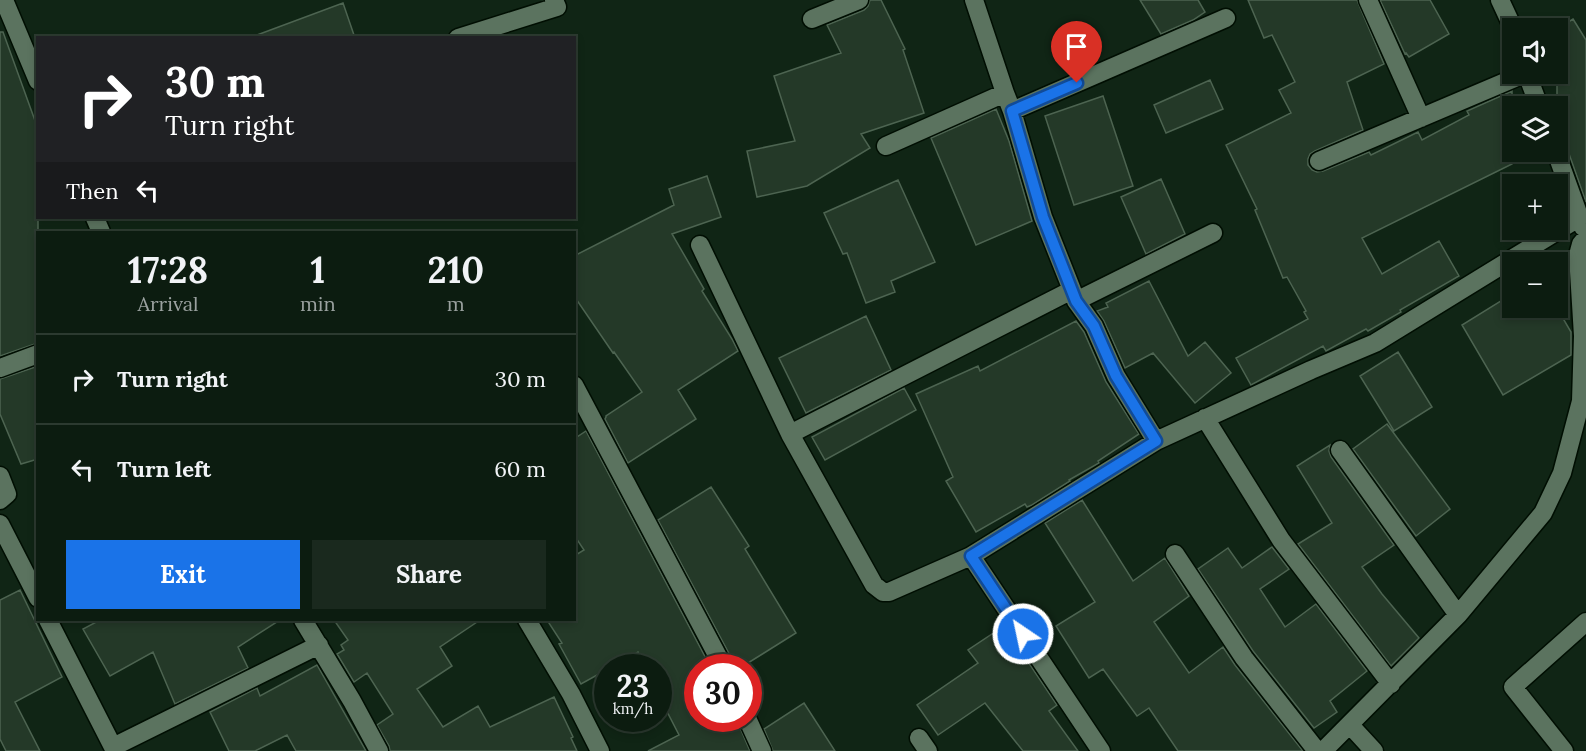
<!DOCTYPE html>
<meta charset="utf-8">
<style>
body{margin:0;font-family:Lora,serif;background:#1a291e;color:#f1f3f6;height:100vh;display:flex;flex-direction:column;font-size:22px;white-space:nowrap}
*{box-sizing:border-box;margin:0}
p{font-size:20px;color:#9aa19f}
.icon{flex:none;width:33px;height:33px;fill:none;stroke:currentColor;stroke-width:2;stroke-linecap:round;stroke-linejoin:round}
.map{position:relative;flex:1;overflow:hidden}
.drawer{position:absolute;left:36px;top:231px;width:540px;height:390px;display:flex;flex-direction:column;background:#0c1c10;border-radius:0px;box-shadow:0 3px 9px #0003,0 0 0 2px #2c3a30}
.drawer>*{flex:none}
.top-card{position:absolute;left:36px;top:36px;width:540px;height:183px;border-radius:0px;box-shadow:0 3px 9px #0003,0 0 0 2px #2c3a30;background:#202124;color:#fff;overflow:hidden}
.tools{position:absolute;left:1502px;top:18px;display:grid;gap:12px}
.tools a{display:grid;place-items:center;width:66px;height:66px;border-radius:0px;background:#0c1c10;box-shadow:0 3px 9px #0003,0 0 0 2px #2c3a30;font-size:30px}
.speed{position:absolute;left:594px;top:654px;display:flex;gap:12px;font-size:30px;font-weight:700;text-align:center}
.speed>*{display:grid;place-content:center;width:78px;height:78px;border-radius:50%;background:#0c1c10;box-shadow:0 3px 9px #0003,0 0 0 2px #2c3a30;line-height:1}
.speed small{font-size:15px;font-weight:400}
.speed .limit{border:9px solid #d22;background:#fff;color:#111}
.pin{position:absolute;display:grid;place-items:center;width:51px;height:51px;color:#fff;margin:-62px -26px;border-radius:50% 50% 50% 0;rotate:-45deg;box-shadow:0 0 6px #0007}
.pin .icon{rotate:45deg}
.me{position:absolute;width:66px;margin:-33px;rotate:326deg;stroke-linejoin:round;filter:drop-shadow(0 0 4px #0008)}
.turn{display:flex;align-items:center;gap:21px;height:126px;padding:0 30px;font-size:27px}
.turn .icon{width:78px;height:78px;stroke-width:2.5}
.turn b{display:block;font-size:42px;line-height:51px}
.then{display:flex;align-items:center;height:57px;padding:0 30px;background:#0003;gap:12px;font-size:22px}
.eta{display:flex;justify-content:space-evenly;align-items:center;height:102px;text-align:center}
.eta b{font-size:36px;font-weight:700;line-height:42px}
.action{display:flex;gap:12px;margin-top:auto;padding:12px 30px}
.action a{flex:1;height:69px;border-radius:0px;background:#1a73e8;color:#fff;font-size:24px;font-weight:700;line-height:69px;text-align:center}
.action a+a{background:#1a291e;color:#f1f3f6}
ul{padding:0;list-style:none}
li{display:flex;align-items:center;gap:18px;height:90px;padding:0 30px;border-top:2px solid #2c3a30}
li div{flex:1}
li b{display:block;font-size:22px}
li em{font-style:normal}
.map>svg:first-child{display:block}
</style>
<div class="map">
<svg width="1586" height="751" viewBox="0 0 1586 751">
<rect width="100%" height="100%" fill="#102515"/>
<!-- building -->
<path fill="#243928" stroke="#4d6451" stroke-width="1.5" d="M870,0H881L905,49L903,50L924,113L861,134L870,148L807,186L757,197L747,151L795,141L774,76L841,53L827,25L864,10L868,6Z
M1140,0H1198L1205,12L1193,20L1161,34Z
M1248,0H1357L1384,64L1347,82L1363,130L1315,151L1310,154L1308,159V165L1312,170L1317,172L1323,171L1369,152L1371,155L1418,132L1422,140L1469,115L1467,111L1512,91V164L1362,238L1382,274L1439,241L1459,276L1400,310L1401,312L1368,331L1366,329L1326,351L1323,346L1251,385L1236,358L1308,319L1304,312L1306,311L1287,277L1283,278L1255,210L1257,209L1226,145L1291,113L1279,90L1295,82L1272,35L1264,38Z
M1380,0H1430L1449,34L1409,57L1406,53L1405,54Z
M343,3L355,38H258L257,35Z
M1573,19L1586,40V202L1567,148L1563,143L1557,141V29Z
M0,32H3L38,129V343L0,356Z
M1210,80L1223,109L1166,133L1154,105Z
M1103,96L1133,186L1074,205L1045,116Z
M996,109L1009,141L1032,221L976,245L931,138Z
M707,176L721,217L672,234L704,289L702,291L732,339L738,351L678,390L696,419L628,463L605,419L606,417V416L642,392L614,352L613,353L574,296V256L674,205L669,189Z
M1161,179L1185,234L1146,254L1121,197Z
M898,180L935,262L891,281L895,292L866,303L847,253L843,254L824,213Z
M1557,188L1566,213L1557,217Z
M1149,281L1188,356L1205,342L1231,373L1195,403L1153,353L1125,368L1104,321L1097,311L1108,307L1106,303Z
M1512,294V308H1557L1571,332V355L1503,395L1462,325Z
M866,316L891,370L806,413L779,358Z
M1076,321L1084,332L1106,382L1139,434L1098,461L1099,463L1069,480L1070,481L1032,505L1027,507L1025,504L976,532L946,481L953,477L916,394L978,366L980,371Z
M1398,352L1432,407L1394,431L1360,376Z
M38,366V459L21,464L0,414V379Z
M904,388L916,410L825,460L812,437Z
M1387,424L1450,509L1416,536L1353,449Z
M586,431L711,668H698V718H736L750,751H648L679,735L658,694V668H646L638,652L611,668H608V669L581,684L559,644L562,643L547,620H574V556L584,550L574,535V439Z
M1330,445L1329,451L1331,457L1394,545L1362,567L1382,594L1419,638L1391,666L1298,544L1332,523L1297,466Z
M711,487L749,546L745,549L796,633L740,668H735L734,663L658,520Z
M1082,500L1133,581L1165,558L1189,596L1154,622L1189,673L1223,647L1235,665L1303,751H1178L1149,708L1137,716L1103,669L1089,678L1056,626L1095,602L1045,523Z
M1272,547L1289,569L1260,589L1285,627L1316,604L1367,671L1330,701L1337,712L1314,728L1253,651L1198,569L1228,548L1242,568Z
M20,590L62,677L15,702L40,751H6L0,739V600Z
M100,620H280L238,647L248,668L175,704L153,652L110,676L83,629Z
M334,620H480L440,647L452,666L417,689L443,727L478,706L490,727L554,697L573,737L571,738L577,751H390L389,746L377,725L393,714L367,673L354,682L337,654L344,650L341,645L348,640Z
M1004,626L1057,705L1049,711L1078,751H1023L985,703L938,735L917,705L978,663L968,650Z
M317,665L366,751H296L287,735L255,751H229L210,712L257,688L260,696Z
M804,703L835,751H773L764,729Z"/>
<g fill="none" stroke-linecap="round" stroke-linejoin="round">
<defs>
<path id="minor" d="M4,0L38,81
M974,0L1005,93L1012,111L1043,217L1072,290L1076,301L1094,326L1116,376L1156,441
M1368,0L1421,118
M1500,0L1513,28
M812,19L859,0
M458,38L557,7L554,0
M1527,74L1539,106
M1012,111L1226,18
M886,146L1005,93
M1556,152L1583,227
M1319,161L1524,74
M95,218L101,232
M700,245L790,434L874,585L883,592H889L971,556
M1076,301L1213,233
M0,368L38,354
M574,385L724,668
M1205,418L1281,540L1391,684
M790,434L1072,290
M1340,450L1458,615
M0,476L7,494L0,500
M0,524L38,598
M1175,554L1244,658L1317,751
M48,620L113,747L319,645
M303,620L352,701L379,751
M527,620L571,694L600,751
M747,718L762,751
M1350,725L1374,751
M919,738L928,751
M1101,751L971,556L1156,441L1311,370L1375,343L1580,217
M1323,751L1458,615L1543,513L1562,473L1581,401L1583,336L1578,255L1581,244L1586,238
M1564,751L1513,687L1586,622"/>
</defs>
<!-- minor casing -->
<use href="#minor" stroke="#000e02" stroke-width="21"/>
<!-- minor -->
<use href="#minor" stroke="#5b735f" stroke-width="18"/>
</g>
<g fill="none" stroke-linecap="round" stroke-linejoin="round">
<defs>
<path id="route" d="M1023,634L971,556L1156,441L1116,376L1094,326L1076,301L1043,217L1012,111L1077,83"/>
</defs>
<!-- route casing -->
<use href="#route" stroke="#114b97" stroke-width="15"/>
<!-- route -->
<use href="#route" stroke="#1a73e8" stroke-width="10"/>
</g>
</svg>
<div class="tools">
<a><svg class="icon" aria-label="sound" viewBox="0 0 24 24"><path d="M4 9h4l5-4v14l-5-4H4zM17 9q2 3 0 6"/></svg></a>
<a><svg class="icon" aria-label="layers" viewBox="0 0 24 24"><path d="M12 4l9 5-9 5-9-5zM3 14l9 5 9-5"/></svg></a>
<a>+</a>
<a>−</a>
</div>
<div class="speed"><div>23<small>km/h</small></div><div class="limit">30</div></div>
<div class="pin" style="left:1077px;top:83px;background:#d93025"><svg class="icon" aria-label="arrive" viewBox="0 0 24 24"><path d="M6 21V4h12l-3 4 3 4H6"/></svg></div>
<svg class="me" style="left:1023px;top:634px" viewBox="-20 -20 40 40"><circle r="17" fill="#1a73e8" stroke="#fff" stroke-width="3"/><path d="M0-11L8 9 0 5-8 9z" fill="#fff"/></svg>
<div class="top-card">
<div class="turn"><svg class="icon" aria-label="right" viewBox="0 0 24 24"><path d="M7 20v-9h11M14 6l5 5-5 5"/></svg><div><b>30 m</b>Turn right</div></div>
<div class="then">Then<svg class="icon" aria-label="left" viewBox="0 0 24 24"><path d="M17 20v-9H6M10 6l-5 5 5 5"/></svg></div>
</div>
<section class="drawer">
<div class="eta">
<div><b>17:28</b><p>Arrival</p></div>
<div><b>1</b><p>min</p></div>
<div><b>210</b><p>m</p></div>
</div>
<ul>
<li><svg class="icon" aria-label="right" viewBox="0 0 24 24"><path d="M7 20v-9h11M14 6l5 5-5 5"/></svg><div><b>Turn right</b></div><em>30 m</em></li>
<li><svg class="icon" aria-label="left" viewBox="0 0 24 24"><path d="M17 20v-9H6M10 6l-5 5 5 5"/></svg><div><b>Turn left</b></div><em>60 m</em></li>
</ul>
<div class="action"><a>Exit</a><a>Share</a></div>
</section>
</div>
